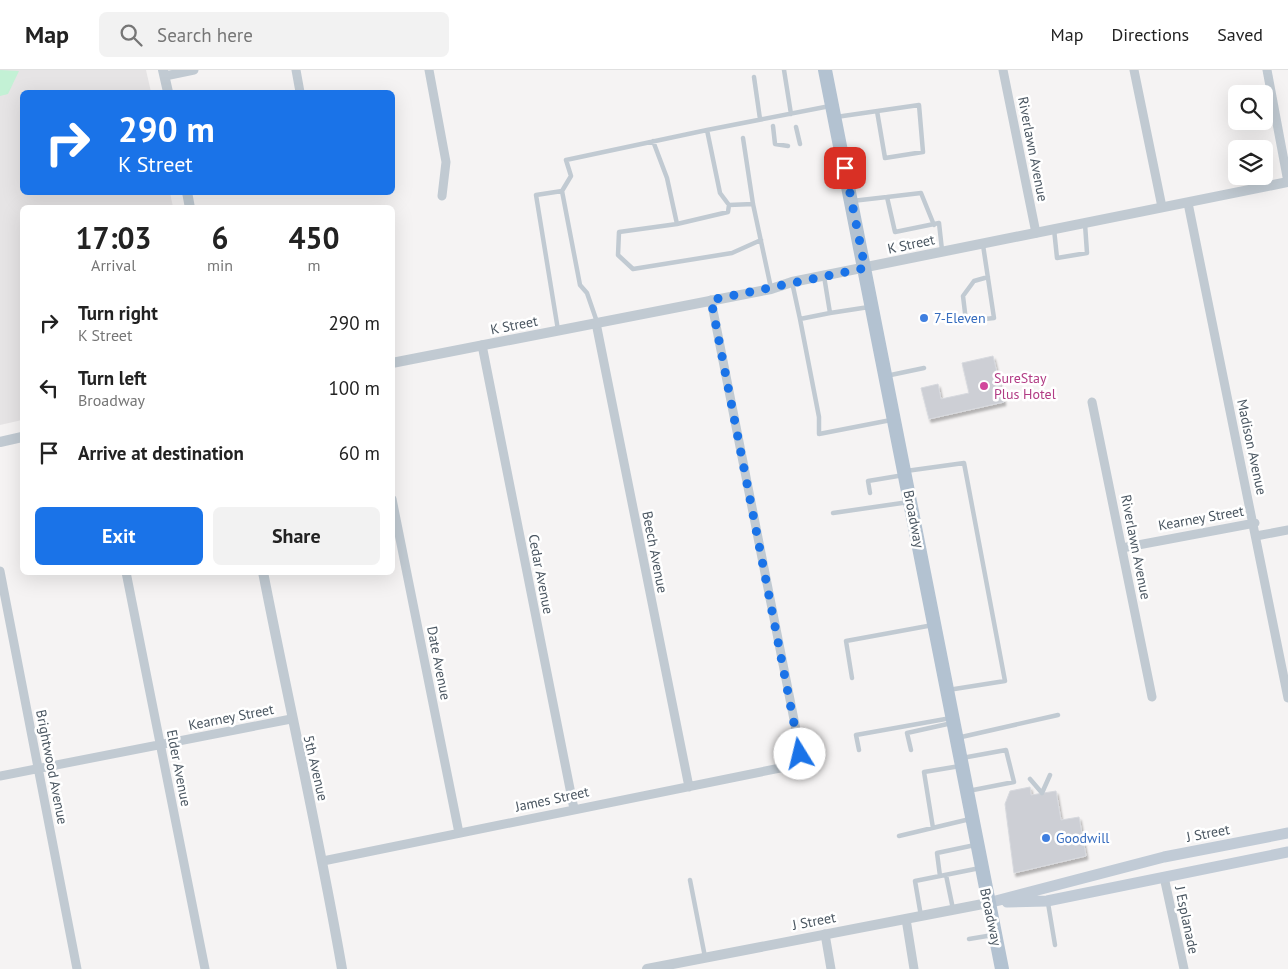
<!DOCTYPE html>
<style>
body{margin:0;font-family:"PT Sans",sans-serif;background:#f2f2f2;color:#222;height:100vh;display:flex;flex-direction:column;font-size:19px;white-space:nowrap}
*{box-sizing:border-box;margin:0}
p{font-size:16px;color:#767676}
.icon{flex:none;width:28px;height:28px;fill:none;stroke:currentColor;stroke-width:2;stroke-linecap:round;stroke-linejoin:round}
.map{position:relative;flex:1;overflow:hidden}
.side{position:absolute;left:20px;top:135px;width:375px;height:370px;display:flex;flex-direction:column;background:#fff;border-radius:8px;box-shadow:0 5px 20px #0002}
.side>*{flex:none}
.top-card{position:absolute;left:20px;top:20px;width:375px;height:105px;border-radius:8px;box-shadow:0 5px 20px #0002;background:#1a73e8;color:#fff;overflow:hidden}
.buttons{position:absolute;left:1228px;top:15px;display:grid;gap:10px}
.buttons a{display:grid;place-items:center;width:45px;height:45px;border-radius:8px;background:#fff;box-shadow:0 5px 20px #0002;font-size:25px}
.pin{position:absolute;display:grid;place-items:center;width:42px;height:42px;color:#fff;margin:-21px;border-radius:10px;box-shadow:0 2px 8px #0006}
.me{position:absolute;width:55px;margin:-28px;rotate:351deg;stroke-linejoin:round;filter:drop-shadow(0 0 4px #0008)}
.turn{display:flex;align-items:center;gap:18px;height:105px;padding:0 15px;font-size:22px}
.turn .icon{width:65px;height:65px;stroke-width:2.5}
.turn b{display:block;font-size:35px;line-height:42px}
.eta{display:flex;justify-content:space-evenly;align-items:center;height:85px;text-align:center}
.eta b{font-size:30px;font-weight:600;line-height:35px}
.button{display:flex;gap:10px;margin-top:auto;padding:10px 15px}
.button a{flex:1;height:58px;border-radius:8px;background:#1a73e8;color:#fff;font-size:20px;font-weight:600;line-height:58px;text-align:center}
.button a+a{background:#f2f2f2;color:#222}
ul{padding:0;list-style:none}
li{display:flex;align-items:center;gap:15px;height:65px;padding:0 15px}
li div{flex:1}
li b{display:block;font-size:19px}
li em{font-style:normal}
header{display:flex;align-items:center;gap:30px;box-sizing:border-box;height:70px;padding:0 25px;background:#fff;border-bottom:1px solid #e0e0e0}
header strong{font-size:24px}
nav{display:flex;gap:28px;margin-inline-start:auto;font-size:18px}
.search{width:350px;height:45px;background:#f2f2f2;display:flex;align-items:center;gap:12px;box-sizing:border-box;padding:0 18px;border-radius:8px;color:#767676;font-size:19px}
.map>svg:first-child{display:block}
</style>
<header>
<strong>Map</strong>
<div class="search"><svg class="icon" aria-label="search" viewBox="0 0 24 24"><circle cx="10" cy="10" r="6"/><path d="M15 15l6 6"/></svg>Search here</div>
<nav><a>Map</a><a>Directions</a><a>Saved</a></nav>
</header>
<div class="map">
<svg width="1288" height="899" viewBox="0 0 1288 899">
<defs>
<filter id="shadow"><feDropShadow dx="2" dy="3.5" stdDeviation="1" flood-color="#0004"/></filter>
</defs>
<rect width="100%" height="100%" fill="#f5f3f3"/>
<!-- education -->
<path fill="#e6e4e5" d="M0,0H146L151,22H22V122L170,123L173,137L22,138V350L0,355Z"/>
<!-- green -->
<path fill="#c3f1d5" d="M0,0L19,1L8,24L0,26Z"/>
<!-- building -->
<path fill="#cdcfd5" stroke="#d7d9de" filter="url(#shadow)" d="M993,286L1004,332L929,349L921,318L938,314L941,329L969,323L962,293Z
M1030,717L1031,725L1056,721L1061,750L1079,747L1086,786L1014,803L1005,734L1010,721Z"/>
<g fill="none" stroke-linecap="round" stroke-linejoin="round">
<!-- service -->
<path stroke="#c1cad2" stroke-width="4.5" d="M784,0L791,44
M754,7L760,49
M836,47L919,35L923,82L885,88L877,41
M773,56L775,74L788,76
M796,57L800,74
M743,68L753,134L771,218
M653,71L667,108L677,154L728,142L729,135
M562,121L580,215L587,223L597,252
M887,127L921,123L934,155
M852,131L887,127L895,162L939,153L942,180
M753,134L729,135L720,123L707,60L830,36
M677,154L619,162L618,185L633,199L732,183L761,170
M1054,159L1057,188L1087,183L1085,154
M983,175L994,248L966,251L963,226L974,211L988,207
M824,206L830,243L869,237
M792,212L800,249L830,243
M800,249L819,347V364L891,350
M558,260L536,125L562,121L571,106L566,90L707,60
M886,306L924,298
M906,401L964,393L1005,611L948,620
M870,423L868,411L904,405
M833,443L909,432
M852,608L846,571L933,555
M957,668L1058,645
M859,680L856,665L951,648
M911,680L907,663L952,653
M962,688L1006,680L1014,712L968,721
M1030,709L1042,723L1050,705
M933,758L924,702L960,696
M899,766L970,749
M946,805L953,839
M940,806L937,783L975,775
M690,810L705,887
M1048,833L1055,875
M921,846L915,811L980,798
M969,869L993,865"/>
<!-- minor -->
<path stroke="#c1cad2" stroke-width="9" d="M296,0L300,22
M429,0L446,92L442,126
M1003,0L1036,163
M1134,0L1162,137
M1267,0L1288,112
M165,6L194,0
M1188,133L1288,628
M596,253L689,717
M482,275L574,739
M1092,332L1152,627
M392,429L459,763
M1256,466L1288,460
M1122,478L1255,453
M0,501L77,899
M126,502L205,899
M0,706L291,649
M323,791L790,696L798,688L800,680L711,230
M1164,807L1184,899
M906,849L914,899
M825,864L831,899"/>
<!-- tertiary -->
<path stroke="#c1cad2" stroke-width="10" d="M163,0L168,22
M187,122L190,138
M392,293L771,219L792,212L1288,112
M0,372L22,367
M263,502C289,635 319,766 342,899
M647,899L988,833"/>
<!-- secondary -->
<path stroke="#c1cbd6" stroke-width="11" d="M1007,832L1047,831L1288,782
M988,833L1164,787L1288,763"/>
<!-- primary -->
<path stroke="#b3c2d1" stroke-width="14" d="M825,0L1002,899"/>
</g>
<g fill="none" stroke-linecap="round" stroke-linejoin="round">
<!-- route -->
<path stroke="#1a73e8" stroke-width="9" stroke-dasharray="0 16.2" d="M800,684L711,230L865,198L845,98"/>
</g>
<!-- markers -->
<g fill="#3f7fe0" stroke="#fff" stroke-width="2">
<circle cx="924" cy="248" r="5"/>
<circle cx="1046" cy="768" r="5"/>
</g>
<circle fill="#d1479c" stroke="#fff" stroke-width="2" cx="984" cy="316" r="5"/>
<g text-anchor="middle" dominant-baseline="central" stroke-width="5" stroke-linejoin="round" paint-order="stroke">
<!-- street labels -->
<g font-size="14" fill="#4a5661" stroke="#fff">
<text transform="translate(1033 79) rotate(79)">Riverlawn Avenue</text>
<text transform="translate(911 174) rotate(-12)">K Street</text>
<text transform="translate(514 255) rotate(-11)">K Street</text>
<text transform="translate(1252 377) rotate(78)">Madison Avenue</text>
<text transform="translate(1201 448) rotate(-10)">Kearney Street</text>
<text transform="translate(914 449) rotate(79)">Broadway</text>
<text transform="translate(1136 477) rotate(79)">Riverlawn Avenue</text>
<text transform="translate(655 482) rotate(79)">Beech Avenue</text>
<text transform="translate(541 504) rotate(79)">Cedar Avenue</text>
<text transform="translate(439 593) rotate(79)">Date Avenue</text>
<text transform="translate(231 647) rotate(-11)">Kearney Street</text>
<text transform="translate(52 697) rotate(79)">Brightwood Avenue</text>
<text transform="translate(179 698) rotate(79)">Elder Avenue</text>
<text transform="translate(316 698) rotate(77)">5th Avenue</text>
<text transform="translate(552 729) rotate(-12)">James Street</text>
<text transform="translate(1208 763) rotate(-11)">J Street</text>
<text transform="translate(991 847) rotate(78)">Broadway</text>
<text transform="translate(1187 850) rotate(78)">J Esplanade</text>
<text transform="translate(814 851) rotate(-11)">J Street</text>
</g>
<!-- shop labels -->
<g font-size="14" fill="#366cbe" stroke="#fff" text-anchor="start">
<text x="934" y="248">7-Eleven</text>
<text x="1056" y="768">Goodwill</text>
</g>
<!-- hotel labels -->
<g font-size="14" fill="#b23c85" stroke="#fff" text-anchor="start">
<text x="994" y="308">SureStay<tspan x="994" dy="16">Plus Hotel</tspan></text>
</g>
</g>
</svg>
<div class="buttons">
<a><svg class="icon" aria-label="search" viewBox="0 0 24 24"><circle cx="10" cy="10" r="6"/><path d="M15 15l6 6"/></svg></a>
<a><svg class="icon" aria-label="layers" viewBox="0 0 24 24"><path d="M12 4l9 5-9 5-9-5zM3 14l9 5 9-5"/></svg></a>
</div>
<div class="pin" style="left:845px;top:98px;background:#d93025"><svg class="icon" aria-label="arrive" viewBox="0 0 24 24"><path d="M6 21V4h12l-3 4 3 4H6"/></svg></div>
<svg class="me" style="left:800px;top:684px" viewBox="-20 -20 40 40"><circle r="19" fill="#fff"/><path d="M0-13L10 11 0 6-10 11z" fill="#1a73e8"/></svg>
<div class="top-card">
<div class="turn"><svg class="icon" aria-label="right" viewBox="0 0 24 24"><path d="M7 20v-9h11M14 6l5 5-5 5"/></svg><div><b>290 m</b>K Street</div></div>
</div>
<section class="side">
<div class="eta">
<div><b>17:03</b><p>Arrival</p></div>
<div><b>6</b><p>min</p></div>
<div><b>450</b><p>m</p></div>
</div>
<ul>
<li><svg class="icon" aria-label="right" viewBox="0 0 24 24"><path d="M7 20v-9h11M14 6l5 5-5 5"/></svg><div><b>Turn right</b><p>K Street</p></div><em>290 m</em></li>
<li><svg class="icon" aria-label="left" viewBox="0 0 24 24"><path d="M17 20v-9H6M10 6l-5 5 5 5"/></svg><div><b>Turn left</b><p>Broadway</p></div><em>100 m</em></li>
<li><svg class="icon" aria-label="arrive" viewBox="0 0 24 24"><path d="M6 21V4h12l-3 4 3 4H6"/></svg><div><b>Arrive at destination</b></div><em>60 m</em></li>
</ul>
<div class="button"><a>Exit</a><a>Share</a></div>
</section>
</div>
